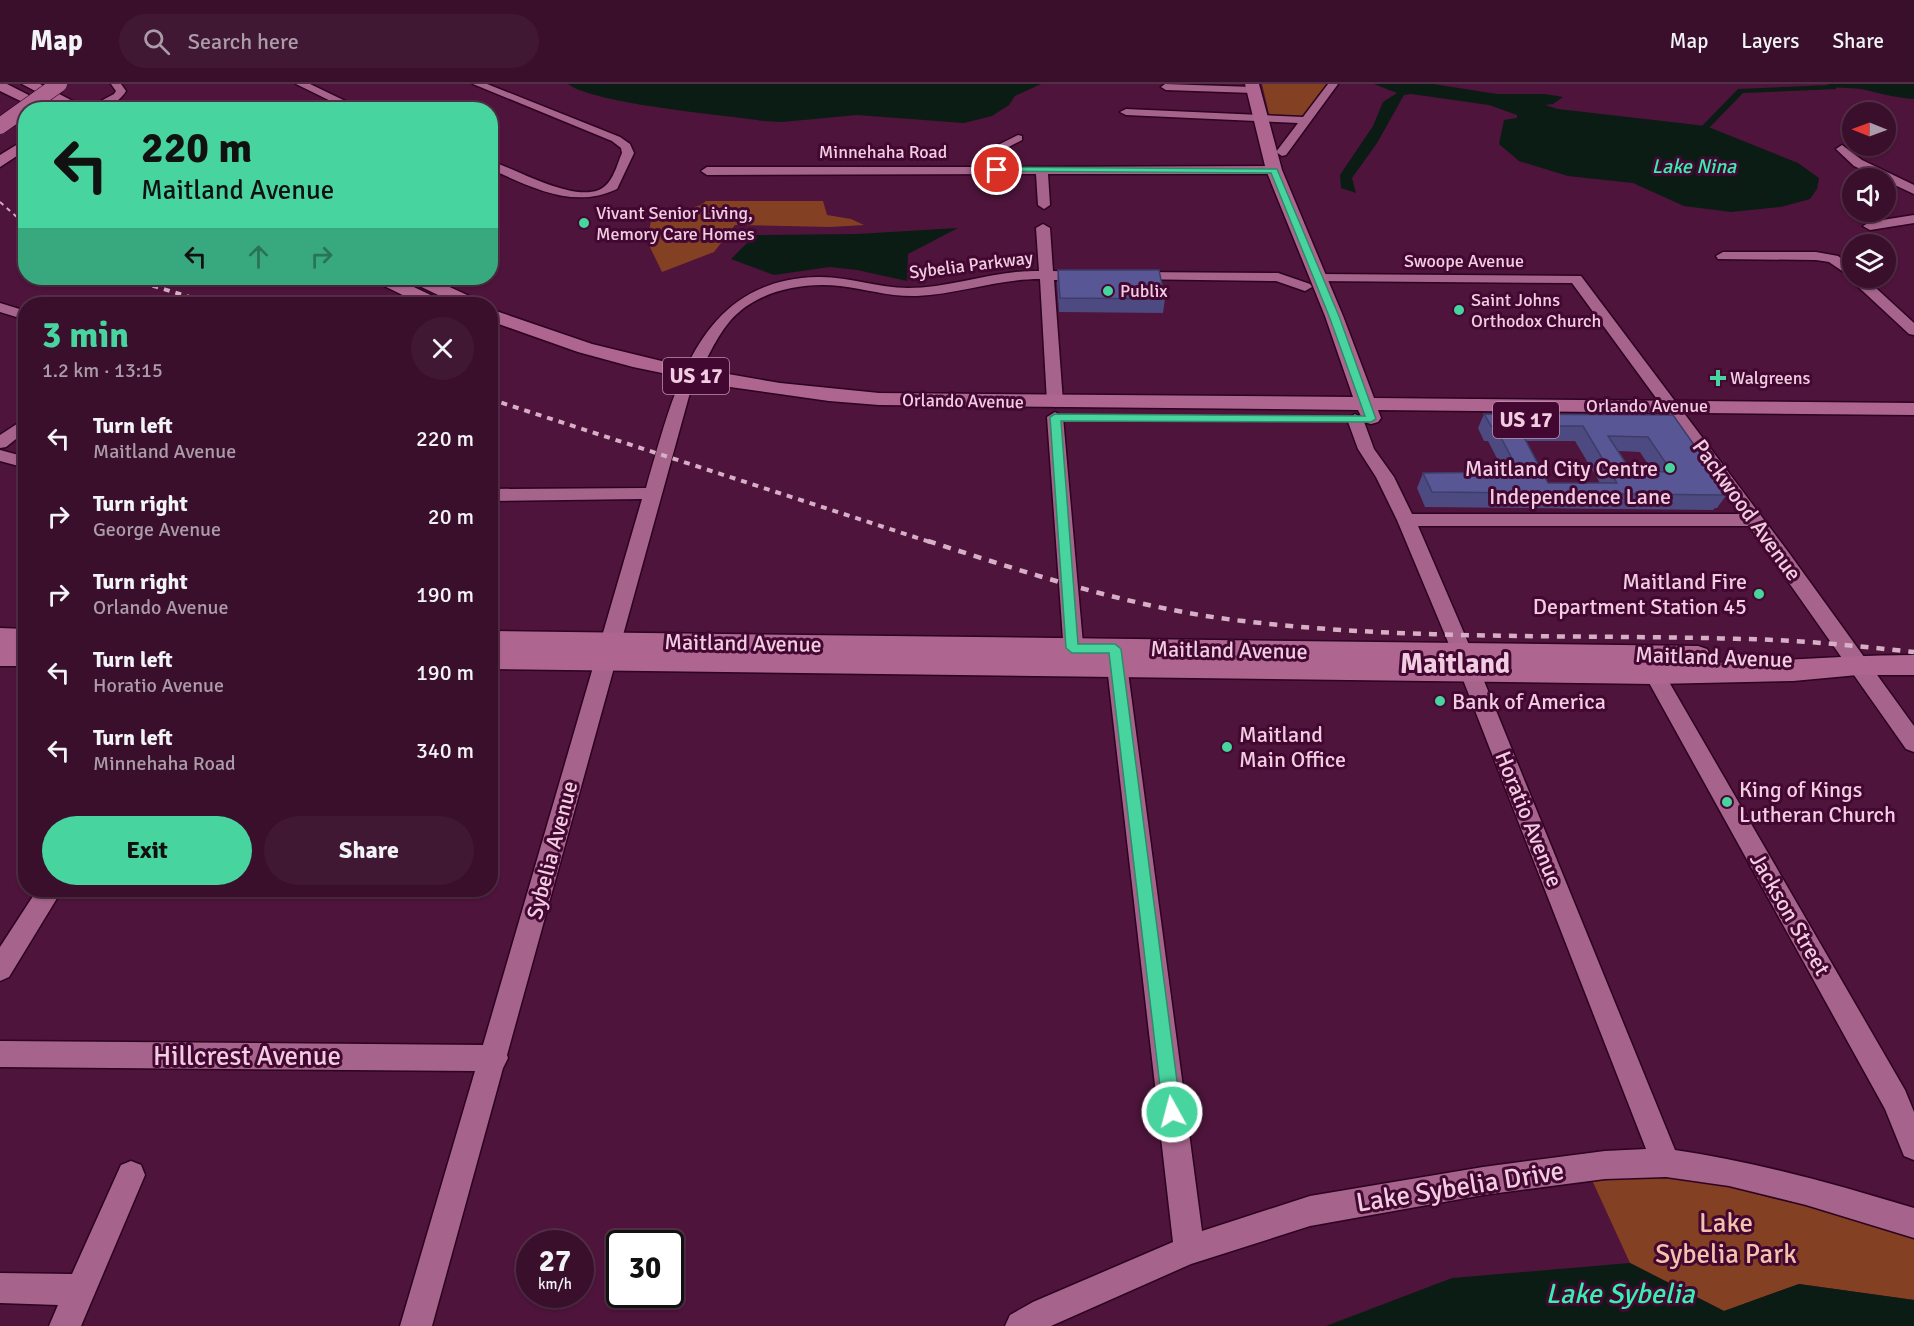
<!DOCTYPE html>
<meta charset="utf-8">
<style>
body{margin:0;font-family:Signika,sans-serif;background:#411834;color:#f1f3f6;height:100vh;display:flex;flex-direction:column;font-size:22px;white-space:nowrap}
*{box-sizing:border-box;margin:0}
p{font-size:20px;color:#ab9ca9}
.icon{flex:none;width:33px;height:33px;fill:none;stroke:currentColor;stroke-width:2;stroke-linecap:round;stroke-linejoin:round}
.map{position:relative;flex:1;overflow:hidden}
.panel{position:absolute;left:18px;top:213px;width:480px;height:600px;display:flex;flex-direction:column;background:#3a0f2c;border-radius:24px;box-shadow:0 2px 4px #0004,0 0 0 2px #542f48}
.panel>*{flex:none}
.hud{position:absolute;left:18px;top:18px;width:480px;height:183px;border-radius:24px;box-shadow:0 2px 4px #0004,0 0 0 2px #542f48;background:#47d49e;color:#111;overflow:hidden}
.needle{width:39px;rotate:271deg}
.controls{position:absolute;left:1842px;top:18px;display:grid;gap:12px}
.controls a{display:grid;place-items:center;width:54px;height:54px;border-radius:50%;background:#3a0f2c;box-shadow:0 2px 4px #0004,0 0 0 2px #542f48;font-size:30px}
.speed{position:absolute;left:516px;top:1146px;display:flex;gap:12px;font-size:30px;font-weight:700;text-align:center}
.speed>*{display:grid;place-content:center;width:78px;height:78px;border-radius:50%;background:#3a0f2c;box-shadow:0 2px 4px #0004,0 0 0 2px #542f48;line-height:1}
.speed small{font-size:15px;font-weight:400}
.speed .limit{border:3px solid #111;border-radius:9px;background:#fff;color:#111}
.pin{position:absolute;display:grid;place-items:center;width:51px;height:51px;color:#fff;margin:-26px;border:3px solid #fff;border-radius:50%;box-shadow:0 2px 6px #0007}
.me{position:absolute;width:66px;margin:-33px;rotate:353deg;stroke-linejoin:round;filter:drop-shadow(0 0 4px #0008)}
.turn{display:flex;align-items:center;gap:21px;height:126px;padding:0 24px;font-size:27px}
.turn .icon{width:78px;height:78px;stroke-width:2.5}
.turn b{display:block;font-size:42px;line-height:51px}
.lanes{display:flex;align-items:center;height:57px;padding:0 24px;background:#0003;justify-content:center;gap:30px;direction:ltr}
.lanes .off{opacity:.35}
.round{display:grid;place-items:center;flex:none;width:63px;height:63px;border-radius:32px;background:#411834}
.overview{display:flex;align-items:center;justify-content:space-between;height:102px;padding:0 24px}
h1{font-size:36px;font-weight:700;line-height:45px;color:#47d49e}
.primary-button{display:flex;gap:12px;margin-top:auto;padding:12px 24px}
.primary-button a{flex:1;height:69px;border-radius:36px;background:#47d49e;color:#111;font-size:24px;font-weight:700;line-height:69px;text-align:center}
.primary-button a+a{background:#411834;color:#f1f3f6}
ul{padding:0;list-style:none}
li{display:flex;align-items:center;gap:18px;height:78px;padding:0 24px}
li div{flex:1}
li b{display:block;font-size:22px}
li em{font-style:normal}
header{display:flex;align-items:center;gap:36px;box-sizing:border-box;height:84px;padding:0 30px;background:#3a0f2c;border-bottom:2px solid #542f48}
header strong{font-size:28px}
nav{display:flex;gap:33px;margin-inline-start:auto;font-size:21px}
.search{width:420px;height:54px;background:#411834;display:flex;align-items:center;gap:15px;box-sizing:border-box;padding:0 21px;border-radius:33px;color:#ab9ca9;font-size:22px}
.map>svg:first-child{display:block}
</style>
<header>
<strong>Map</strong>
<div class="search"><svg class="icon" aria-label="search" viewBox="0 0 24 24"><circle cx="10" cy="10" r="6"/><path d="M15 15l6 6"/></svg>Search here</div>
<nav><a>Map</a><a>Layers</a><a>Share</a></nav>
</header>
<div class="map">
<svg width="1914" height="1242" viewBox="0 0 1914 1242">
<rect width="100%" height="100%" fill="#4e143b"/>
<!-- green -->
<path fill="#834022" d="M1262,0H1329L1302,35L1270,34Z
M706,117H823L827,131L851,135L864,141L831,143L735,141L714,168L662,188L647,157L651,137L701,121Z
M1666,1079L1914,1139V1216L1799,1200L1724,1227L1630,1179L1586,1083Z"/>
<!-- water -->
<path fill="#0b1c14" d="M568,0H1041L1015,12L1009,21L992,32L964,39L857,31L782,38L764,37C725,31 594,20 568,0Z
M1374,0H1433L1497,10H1545L1563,13L1553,20L1545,21L1558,25L1706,42L1798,79L1819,94L1817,105L1810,115L1781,123L1731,128L1684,122L1633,99L1568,92L1519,77L1499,60L1504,36L1517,34V31L1489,21L1411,10L1404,11L1377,59L1352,94L1356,109L1341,104L1340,91L1373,42L1383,18L1397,9Z
M1827,0H1914V15C1896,14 1879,9 1861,5C1849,3 1837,6 1827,0Z
M958,144L908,170L907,197L857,186L830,183L774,191L731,175L755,151L857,150Z
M1630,1179L1724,1227L1799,1200L1914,1216V1242H1326L1452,1194Z"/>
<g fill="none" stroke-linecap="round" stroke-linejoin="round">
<!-- canal -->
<path fill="#0b1c14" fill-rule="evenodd" d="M1833,1H1836V5L1743,9L1709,44L1702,42L1738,5Z"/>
<defs>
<path id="minor" d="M111,0H121L126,7C117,22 100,26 84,26L114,10L116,7Z
M296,0H310L364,26H349Z
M473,0H487L620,53L630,60L634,69L617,105C573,126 532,103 490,85V77C516,84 586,127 608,99C615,91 618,78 622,69L621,64L612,57Z
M1165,0L1253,3L1258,6L1253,9L1166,6L1161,3Z
M1328,0H1338L1286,71L1282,72L1276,68L1298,39L1126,31L1120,28L1126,25L1303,33Z
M1018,51L1022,52V56L1003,66L1017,83L1274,82L1280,86L1274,90H1048L1050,121L1044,125L1038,121L1036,90L707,91L701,87L707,83H1004L990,65Z
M1842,61L1862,76L1914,101V110L1854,82L1836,65Z
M1914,131V139L1870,146L1863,142L1870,138Z
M1043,140L1050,144L1053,187L1084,188L1091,192L1084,196H1054L1063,318L1061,321L1055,323L1047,318L1040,195C997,195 959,210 917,212C890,213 866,205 840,202C801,198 756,207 730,237C713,257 704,283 691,305L507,971L508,974L503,984L432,1242H400L475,987L0,983V957L483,961L642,415L490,417V405L646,404C674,309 696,196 817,193C848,192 877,204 908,204C952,204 994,186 1039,187L1036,144Z
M1723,168H1816L1838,172L1852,183V194H1865L1914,239V251L1909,250L1852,197L1851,193L1829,178L1816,176L1718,175L1716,172Z
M1133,188L1278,189L1310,200L1312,203L1305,207L1276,197L1128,195L1126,192L1128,189Z
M1318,190L1581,192L1789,469L1914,642V668L1906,665L1749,442H1418L1473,570L1675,1066C1757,1078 1835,1100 1914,1124V1154L1806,1121L1729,1102L1666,1093L1605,1095L1483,1111L1310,1142L1191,1180L1051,1242H1005L1010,1231L1033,1218L1173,1158L1105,565L1108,560L1115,558L1122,560L1125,565L1202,1147L1310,1112L1483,1083L1605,1067L1646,1065L1453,570L1397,436L1376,393L1358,365L1347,335L1355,330L1363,335L1374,365L1394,393L1412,430H1741L1572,199L1313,197L1311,194L1313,191Z
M0,219L26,227V236L0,228Z
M1055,328L1063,333L1085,583L1082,588L1075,591L1068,588L1065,583L1047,333Z
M26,334V347L6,363L0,364V351Z
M0,366L26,373V384L0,377Z
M1647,570L1654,572L1905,1006L1914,1028V1076L1904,1072L1885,1025L1637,577L1640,572Z
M37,806H62L9,893L0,897V863Z
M131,1077L141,1081L145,1091L81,1242H49L58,1221L0,1219V1189L72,1190L121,1081Z"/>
<path id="major" d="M0,0H7L52,23L50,26H39L0,7Z
M22,0H40L90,26H71Z
M1245,0H1259L1282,86L1343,232L1374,314L1914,319V331L1378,326L1381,334L1378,338L1371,340L1364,338L1358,326L879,321L829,317L730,303L633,283L578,268L490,237V225L592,260L682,282L780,299L879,309L1353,313L1325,232L1266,86Z
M26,55V66L0,83V71Z
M373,194H395L441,216L443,220H421L376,198Z
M408,194H430L478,216L480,220H457L411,198Z
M0,544L26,545V582H0V562H5H0Z
M490,547L1698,562L1707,565L1711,572L1706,579C1776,578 1845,571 1914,571V591H1858L1793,597L1654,600L490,585V565L1554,580L490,565Z"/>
</defs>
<!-- minor casing -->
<use href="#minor" stroke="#2d0320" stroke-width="3"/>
<!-- major casing -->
<use href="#major" stroke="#2d0320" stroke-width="3"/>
<!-- minor -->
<use href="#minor" fill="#a6648c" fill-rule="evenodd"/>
<!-- major -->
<use href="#major" fill="#ae6691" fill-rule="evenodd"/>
<!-- rail-far2 -->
<path stroke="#d6aec6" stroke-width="2" stroke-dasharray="4.5 4.5" stroke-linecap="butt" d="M0,118L26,141
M129,194L145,199"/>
<!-- rail-far1 -->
<path stroke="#d6aec6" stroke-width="4" stroke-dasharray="6 6" stroke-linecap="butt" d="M141,198L212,220
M490,315L933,459"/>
<!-- rail -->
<path stroke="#d6aec6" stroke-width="4.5" stroke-dasharray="8 8" stroke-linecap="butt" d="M928,457C1031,490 1136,525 1243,537C1410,557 1577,550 1744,555C1801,556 1857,562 1914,568"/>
<defs>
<path id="major-bridge" d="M0,42L59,0"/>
</defs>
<!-- major-bridge casing -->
<use href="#major-bridge" stroke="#2d0320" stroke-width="17" stroke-linecap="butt"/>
<!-- major-bridge -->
<use href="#major-bridge" stroke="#ae6691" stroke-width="16"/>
</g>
<!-- wall -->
<path fill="#4c4a80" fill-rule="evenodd" d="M1058,186L1165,215L1163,229L1059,228L1057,199Z
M1484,330L1673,331L1728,409L1717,424H1715L1713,426L1425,423L1417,404L1423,389L1504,388L1488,357H1484L1478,344ZM1525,357H1575L1600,399H1548ZM1618,367L1640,368L1653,388L1631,387Z"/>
<!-- building -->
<path fill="#585695" stroke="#3e3c68" stroke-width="1.5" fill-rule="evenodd" d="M1058,186H1159L1165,215L1060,214Z
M1484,330L1673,331L1728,409H1722L1724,411L1432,408L1423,389L1519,388L1495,342H1491ZM1518,342H1583L1617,399H1548ZM1608,352L1648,353L1672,388L1631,387Z"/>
<!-- route -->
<path fill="#47d49e" stroke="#2e8a67" stroke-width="1.5" d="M997,83L1277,85L1339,232L1376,335L1371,338L1061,337L1078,560H1115L1121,565L1181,1028L1178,1034L1172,1037L1165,1034L1163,1028L1109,569H1072L1066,564L1050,333L1055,330L1365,332L1329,232L1271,89L994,87V84Z"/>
<!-- markers -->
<g fill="#47d49e" stroke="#430831" stroke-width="2">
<circle cx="584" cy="139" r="6"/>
<circle cx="1108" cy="207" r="6"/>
<circle cx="1459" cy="226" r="6"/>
<path d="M1715 285h6v6h6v6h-6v6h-6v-6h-6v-6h6z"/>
<circle cx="1670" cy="384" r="6"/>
<circle cx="1759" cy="510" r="6"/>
<circle cx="1440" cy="617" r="6"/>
<circle cx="1227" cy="663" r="6"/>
<circle cx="1727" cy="718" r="6"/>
</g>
<g text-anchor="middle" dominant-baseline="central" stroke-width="6" stroke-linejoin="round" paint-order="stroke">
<!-- far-street labels -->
<g font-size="18" fill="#f2cde2" stroke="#430831">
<text x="883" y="68">Minnehaha Road</text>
<text x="1464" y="177">Swoope Avenue</text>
<text transform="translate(971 181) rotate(-7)">Sybelia Parkway</text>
<text transform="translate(963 317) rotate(1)">Orlando Avenue</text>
<text x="1647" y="322">Orlando Avenue</text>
</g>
<!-- far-poi labels -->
<g font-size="18" fill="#f2cde2" stroke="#430831" text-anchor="start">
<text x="596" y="129">Vivant Senior Living,<tspan x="596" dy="21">Memory Care Homes</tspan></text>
<text x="1120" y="207">Publix</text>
<text x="1471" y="216">Saint Johns<tspan x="1471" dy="21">Orthodox Church</tspan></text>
<text x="1730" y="294">Walgreens</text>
</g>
<!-- far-water labels -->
<g font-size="20" font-style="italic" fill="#37efae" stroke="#430831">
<text x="1694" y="82">Lake Nina</text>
</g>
<!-- shield labels -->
<g fill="#430831" stroke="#be92ad" stroke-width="1.5">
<rect x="663" y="274" width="66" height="36" rx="4.5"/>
<rect x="1493" y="318" width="66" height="36" rx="4.5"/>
</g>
<g font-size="21" font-weight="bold" fill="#f2cde2">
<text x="696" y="292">US 17</text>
<text x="1526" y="336">US 17</text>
</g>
<!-- poi labels -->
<g font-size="22" fill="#f2cde2" stroke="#430831" text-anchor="start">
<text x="1658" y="384" text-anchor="end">Maitland City Centre</text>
<text x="1747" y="497" text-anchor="end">Maitland Fire<tspan x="1747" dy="25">Department Station 45</tspan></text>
<text x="1452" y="617">Bank of America</text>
<text x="1239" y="650">Maitland<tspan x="1239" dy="25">Main Office</tspan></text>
<text x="1739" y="705">King of Kings<tspan x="1739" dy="25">Lutheran Church</tspan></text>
</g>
<!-- street labels -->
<g font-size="22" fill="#f2cde2" stroke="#430831">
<text x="1580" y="412">Independence Lane</text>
<text transform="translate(1747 426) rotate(54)">Packwood Avenue</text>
<text transform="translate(743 559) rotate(1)">Maitland Avenue</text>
<text transform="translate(1229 566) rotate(1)">Maitland Avenue</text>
<text transform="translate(1714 573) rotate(2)">Maitland Avenue</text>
<text transform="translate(1529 735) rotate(68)">Horatio Avenue</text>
<text transform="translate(552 766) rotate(-75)">Sybelia Avenue</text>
<text transform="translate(1790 830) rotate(60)">Jackson Street</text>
</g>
<!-- near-street labels -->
<g font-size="27" fill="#f2cde2" stroke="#430831">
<text x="247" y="972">Hillcrest Avenue</text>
<text transform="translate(1460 1103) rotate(-9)">Lake Sybelia Drive</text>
</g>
<!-- near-park labels -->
<g font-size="27" fill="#f6c1ab" stroke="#430831">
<text x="1726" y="1139">Lake<tspan x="1726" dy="31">Sybelia Park</tspan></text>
</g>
<!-- district labels -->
<g font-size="28" font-weight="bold" fill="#f2cde2" stroke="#430831">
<text x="1455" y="580">Maitland</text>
</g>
<!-- near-water labels -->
<g font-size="28" font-style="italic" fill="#37efae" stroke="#430831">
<text x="1620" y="1210">Lake Sybelia</text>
</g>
</g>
</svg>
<div class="controls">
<a><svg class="needle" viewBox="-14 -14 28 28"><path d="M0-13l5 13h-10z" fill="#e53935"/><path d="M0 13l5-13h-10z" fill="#ab9ca9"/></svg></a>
<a><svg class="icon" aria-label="sound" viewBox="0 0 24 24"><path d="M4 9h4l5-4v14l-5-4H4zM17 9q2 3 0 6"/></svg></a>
<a><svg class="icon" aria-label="layers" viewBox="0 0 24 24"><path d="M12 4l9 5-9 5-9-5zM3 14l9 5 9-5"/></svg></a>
</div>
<div class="speed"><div>27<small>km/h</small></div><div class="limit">30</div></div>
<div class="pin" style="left:997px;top:86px;background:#d93025"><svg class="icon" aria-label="arrive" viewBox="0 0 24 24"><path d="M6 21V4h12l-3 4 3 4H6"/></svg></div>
<svg class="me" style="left:1172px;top:1028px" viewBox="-20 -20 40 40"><circle r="17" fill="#47d49e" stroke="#fff" stroke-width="3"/><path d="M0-11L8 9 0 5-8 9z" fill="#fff"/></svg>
<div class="hud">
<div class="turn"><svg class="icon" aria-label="left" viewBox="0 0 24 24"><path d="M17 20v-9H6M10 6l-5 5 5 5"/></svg><div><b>220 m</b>Maitland Avenue</div></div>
<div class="lanes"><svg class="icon" aria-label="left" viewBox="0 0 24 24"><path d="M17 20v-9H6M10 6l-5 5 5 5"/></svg><svg class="icon off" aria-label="ahead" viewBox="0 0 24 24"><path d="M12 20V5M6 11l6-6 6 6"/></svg><svg class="icon off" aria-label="right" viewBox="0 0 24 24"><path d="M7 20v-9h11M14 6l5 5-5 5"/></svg></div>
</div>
<section class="panel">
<div class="overview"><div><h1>3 min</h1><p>1.2 km · 13:15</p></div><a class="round"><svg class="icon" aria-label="close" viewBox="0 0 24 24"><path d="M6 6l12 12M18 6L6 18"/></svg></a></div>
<ul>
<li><svg class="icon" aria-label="left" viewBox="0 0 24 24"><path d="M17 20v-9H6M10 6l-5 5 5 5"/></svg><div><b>Turn left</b><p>Maitland Avenue</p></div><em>220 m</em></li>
<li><svg class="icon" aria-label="right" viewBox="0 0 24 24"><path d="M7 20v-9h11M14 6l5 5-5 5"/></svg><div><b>Turn right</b><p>George Avenue</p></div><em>20 m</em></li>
<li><svg class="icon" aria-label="right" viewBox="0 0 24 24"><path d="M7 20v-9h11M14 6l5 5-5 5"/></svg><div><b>Turn right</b><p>Orlando Avenue</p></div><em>190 m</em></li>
<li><svg class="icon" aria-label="left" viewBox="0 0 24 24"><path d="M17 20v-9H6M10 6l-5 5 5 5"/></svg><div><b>Turn left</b><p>Horatio Avenue</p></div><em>190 m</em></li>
<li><svg class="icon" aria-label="left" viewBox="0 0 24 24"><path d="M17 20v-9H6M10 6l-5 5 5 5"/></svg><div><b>Turn left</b><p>Minnehaha Road</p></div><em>340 m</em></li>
</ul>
<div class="primary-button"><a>Exit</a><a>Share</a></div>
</section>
</div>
